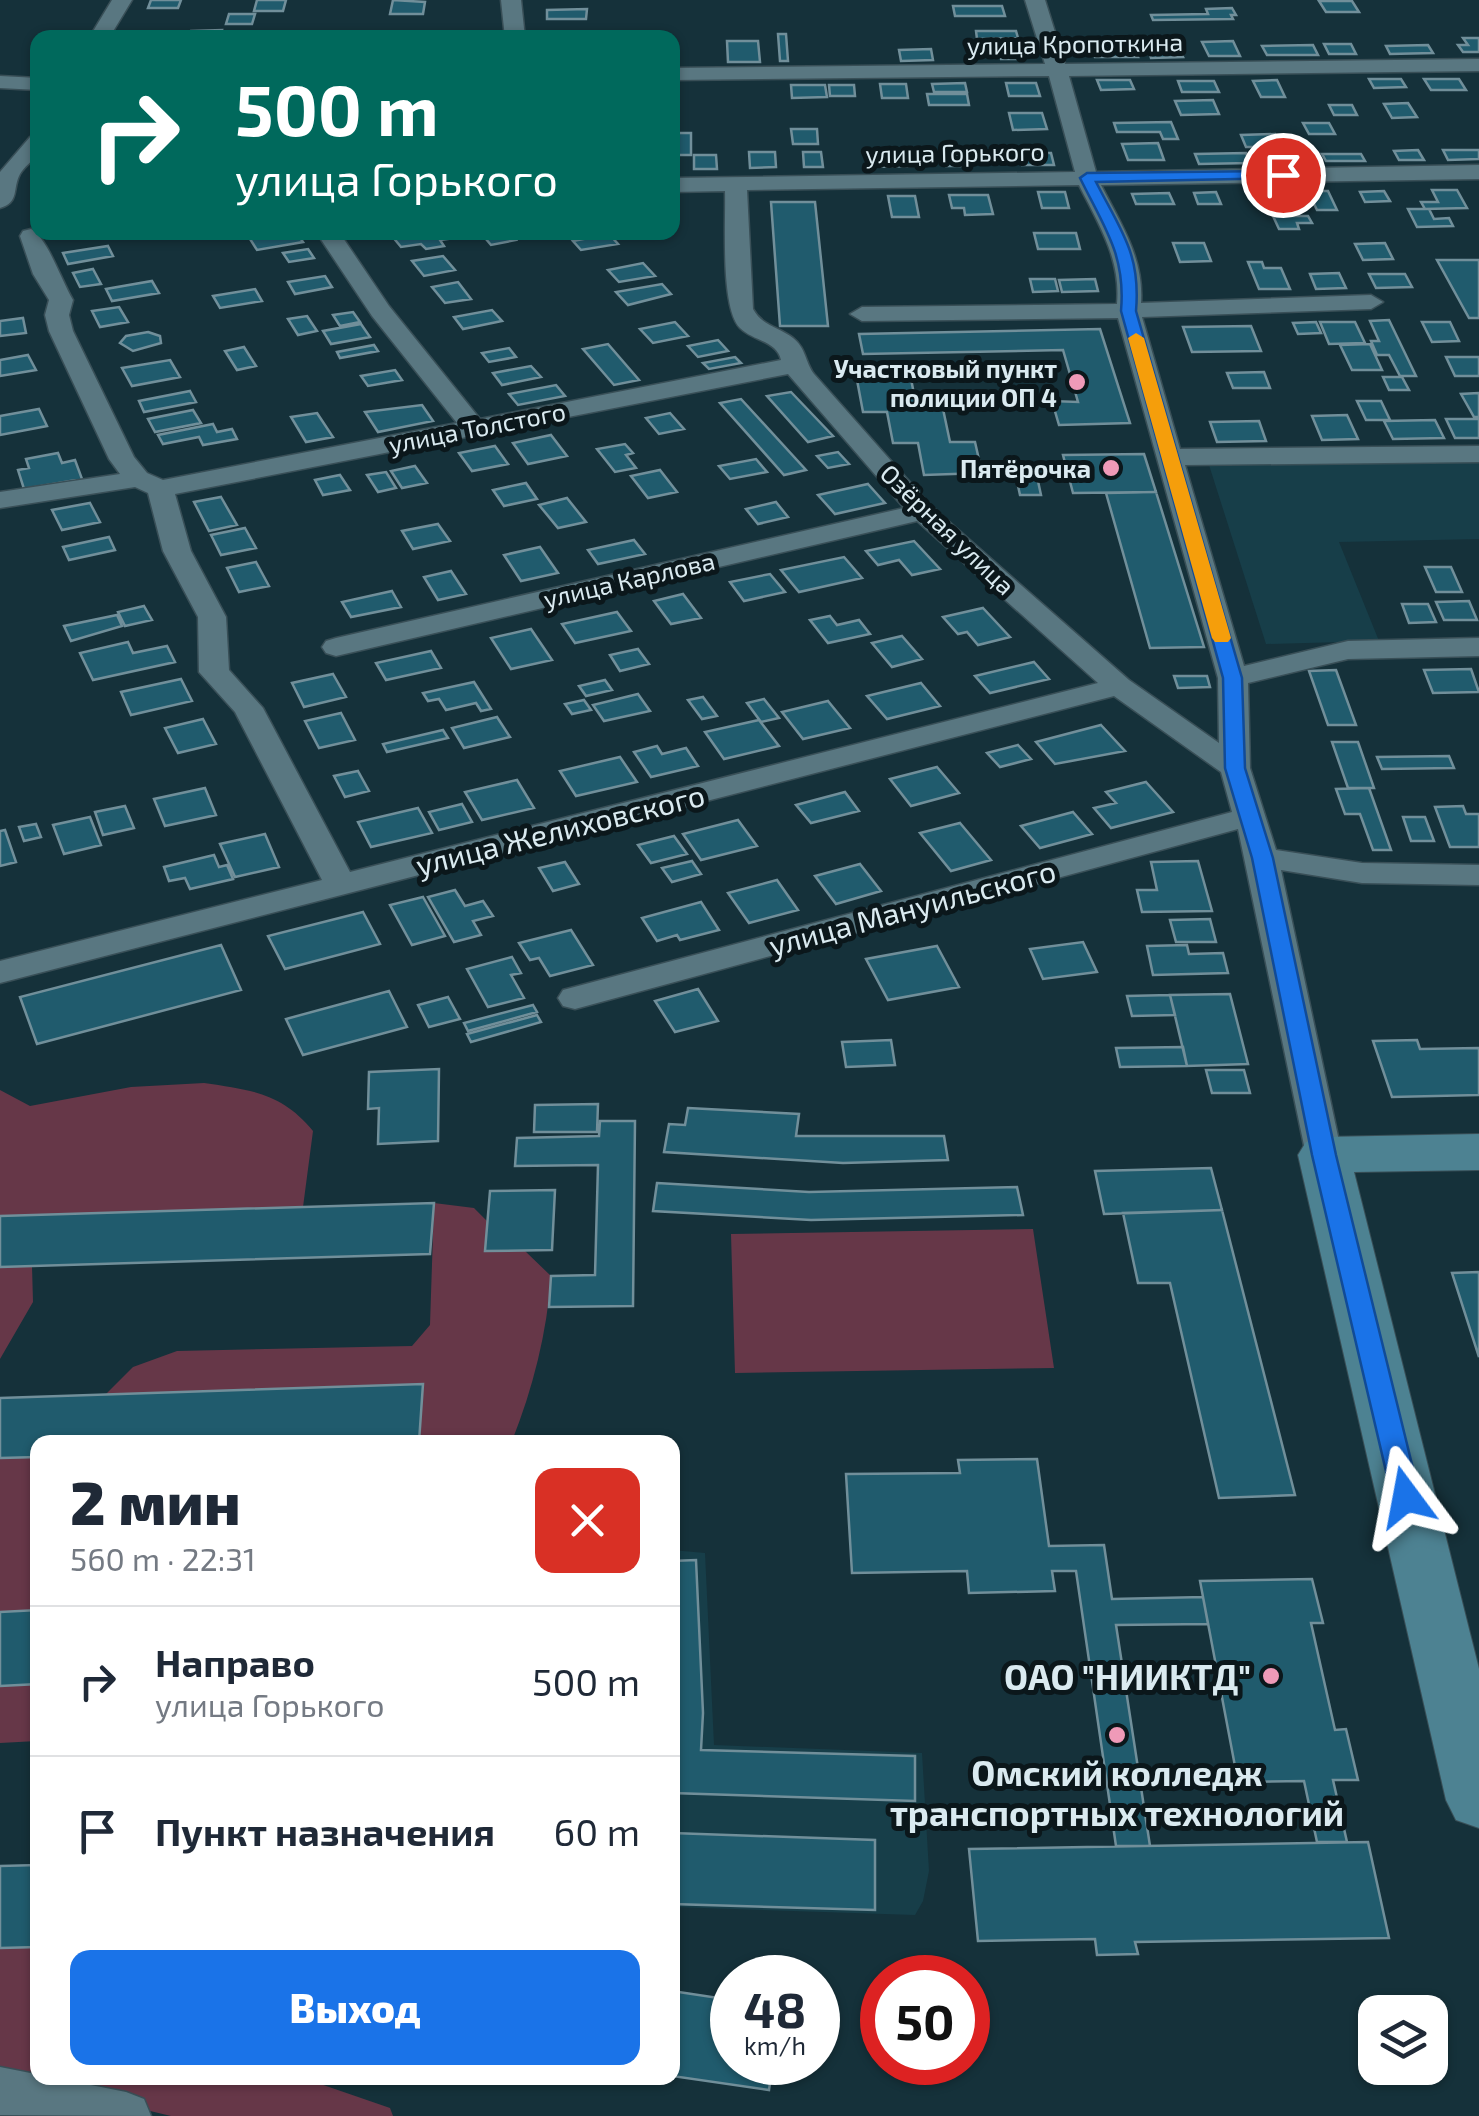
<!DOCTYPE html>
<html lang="ru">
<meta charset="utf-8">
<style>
body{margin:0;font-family:"Exo 2",sans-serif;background:#f2f2f3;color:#1f2937;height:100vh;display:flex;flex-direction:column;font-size:38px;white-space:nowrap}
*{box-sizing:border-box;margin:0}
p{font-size:32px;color:#747a83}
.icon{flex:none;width:55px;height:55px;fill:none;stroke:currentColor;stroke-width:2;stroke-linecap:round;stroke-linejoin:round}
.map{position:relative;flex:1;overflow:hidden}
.details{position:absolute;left:30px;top:1435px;width:650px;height:650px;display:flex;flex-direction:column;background:#fff;border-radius:20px;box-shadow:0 2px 8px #0004}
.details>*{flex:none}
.banner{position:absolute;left:30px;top:30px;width:650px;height:210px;border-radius:20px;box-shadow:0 2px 8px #0004;background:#00695c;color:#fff;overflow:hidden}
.tools{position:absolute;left:1358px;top:1995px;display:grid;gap:20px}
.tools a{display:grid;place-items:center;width:90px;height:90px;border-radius:20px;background:#fff;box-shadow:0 2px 8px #0004;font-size:50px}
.speed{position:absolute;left:710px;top:1955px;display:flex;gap:20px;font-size:50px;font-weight:700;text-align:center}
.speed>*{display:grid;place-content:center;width:130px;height:130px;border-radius:50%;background:#fff;box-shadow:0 2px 8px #0004;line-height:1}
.speed small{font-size:25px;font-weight:400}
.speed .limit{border:15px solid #d22;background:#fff;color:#111}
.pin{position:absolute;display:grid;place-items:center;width:85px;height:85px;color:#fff;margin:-42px;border:5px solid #fff;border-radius:50%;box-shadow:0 2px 10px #0007}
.me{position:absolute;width:110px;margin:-55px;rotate:347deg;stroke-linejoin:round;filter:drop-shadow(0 0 8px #0008)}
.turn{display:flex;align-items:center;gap:35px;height:210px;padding:0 40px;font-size:45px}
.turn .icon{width:130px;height:130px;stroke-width:2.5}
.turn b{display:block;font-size:70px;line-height:85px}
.round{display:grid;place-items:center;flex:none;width:105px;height:105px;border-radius:20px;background:#f2f2f3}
.head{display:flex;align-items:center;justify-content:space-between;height:170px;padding:0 40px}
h1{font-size:60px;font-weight:800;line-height:75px}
.action{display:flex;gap:20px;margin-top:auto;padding:20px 40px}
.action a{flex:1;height:115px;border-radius:20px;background:#1a73e8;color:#fff;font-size:40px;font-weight:800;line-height:115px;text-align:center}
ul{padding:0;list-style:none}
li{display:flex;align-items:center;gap:30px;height:150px;padding:0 40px;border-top:2px solid #e0e1e3}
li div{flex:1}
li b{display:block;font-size:38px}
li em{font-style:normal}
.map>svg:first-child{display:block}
</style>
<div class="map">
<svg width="1479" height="2116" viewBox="0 0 1479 2116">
<rect width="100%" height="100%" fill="#15313a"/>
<!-- built -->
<path fill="#173e49" d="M1479,461V539L1339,542L1379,641L1266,644L1209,465Z
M672,1550L705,1553L714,1745L922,1753L929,1871L923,1901L915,1915L673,1907Z"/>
<!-- green -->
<path fill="#663748" d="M204,1083C251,1090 282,1093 313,1131L303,1207L0,1216V1090L30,1106L131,1087Z
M434,1203L474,1208L488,1222L486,1251H525L551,1276C547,1333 533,1388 512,1441L419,1442L423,1385L105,1395L133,1367L177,1351L412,1346L430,1325Z
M1033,1229L1054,1368L735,1373L731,1234Z
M32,1266L33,1302L0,1359V1267Z
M36,1457L37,1610L0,1612V1458Z
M37,1684V1741L0,1743V1686Z
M37,1947L38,2078H303L390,2108L393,2116H171L96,2098L0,2083V1948Z"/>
<!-- building -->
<path fill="#205b6d" stroke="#718f9a" stroke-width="2.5" d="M151,0H181L178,8H148Z
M257,0H286L283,11H254Z
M393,0L425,2L423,14H390Z
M1319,1H1352L1359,12H1326Z
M953,6H1002L1005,16H955Z
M1232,8L1236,15H1231L1233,19L1153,20L1151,15L1208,14L1206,9Z
M587,9L586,19H547V10Z
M229,14H255L252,24H226Z
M222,30L220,38H189L191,31Z
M976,31H1016L1018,38L977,39Z
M778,34H786L788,61H780Z
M1463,38H1479V52H1463L1458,45H1468Z
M727,41H758L760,62H728Z
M1233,41L1240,56H1209L1202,42Z
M1324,44H1351L1356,54H1329Z
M1313,45L1318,55H1267L1262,46Z
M1428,45L1433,53L1390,54L1386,46Z
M998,47H1021L1024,59H1001Z
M931,49L933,60L901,61L899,50Z
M1148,49H1179L1183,57L1151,58Z
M1135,50L1138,57H1095L1093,51Z
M1369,79H1401L1406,87L1374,88Z
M1424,79H1459L1466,90H1431Z
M1097,80H1130L1134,89L1101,90Z
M1277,80L1285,97H1261L1253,81Z
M1178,81H1214L1219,92H1182Z
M965,83L967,92H934L932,84Z
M1006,83H1036L1040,96H1009Z
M880,84H906L908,98H882Z
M791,85H825L827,97L792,98Z
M829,85H854L855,96H830Z
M927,94H967L969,105H929Z
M1213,100L1219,114L1181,115L1175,101Z
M1408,103L1417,117L1392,118L1384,104Z
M1329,105H1352L1357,115H1334Z
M1009,113H1042L1047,129L1013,130Z
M1171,122L1178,139H1163L1160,132H1117L1114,123Z
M1303,123H1329L1335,134H1309Z
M791,129H817L818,144H793Z
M672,133H691V155H677V150H672Z
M1275,134L1281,147H1246L1241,135Z
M1158,143L1164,160H1128L1122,144Z
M1418,150L1424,160H1399L1394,151Z
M1443,150H1479V159L1448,160Z
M749,152H775L776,167L750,168Z
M803,152H821L823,167H804Z
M1019,153H1051L1054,165H1022Z
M1246,153L1250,163L1199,164L1195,154Z
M868,154H914L916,166L869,167Z
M1322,154H1361L1365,161H1326Z
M694,155H716L717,169H694Z
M944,155H966L968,166H946Z
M1432,190H1457L1467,208L1425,209L1421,202H1438Z
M1308,191H1328L1337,210H1317Z
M1384,191L1390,201L1365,202L1360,192Z
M1038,192H1065L1069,208H1042Z
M1216,192L1221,204H1198L1194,193Z
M1267,192H1289L1299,211L1275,212Z
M1169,193L1174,204H1136L1132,194Z
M949,195H988L993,214L965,215L964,208H952Z
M888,196H915L919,217H892Z
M771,202H815L828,326H780Z
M1408,209H1429L1434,219L1449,218L1453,226L1417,227Z
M1273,216H1308L1312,223H1297L1299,229H1279Z
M296,232L303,242L257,250L250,239Z
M411,232H441L447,239L440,240L444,246L426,249L421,244L401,247L392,236Z
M480,232H510L516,240L491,245Z
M1034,233H1076L1080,249H1038Z
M609,234L618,244L581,250L573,241Z
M1173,243H1204L1211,261L1180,262Z
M1385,243L1393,259L1363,260L1355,244Z
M108,246L113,256L68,264L63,253Z
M308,249L314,258L289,262L283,253Z
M443,256L455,270L424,276L412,261Z
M1437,260H1479V318H1469Z
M1248,262H1262L1264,268H1281L1290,289H1259Z
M643,263L655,276L619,282L608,270Z
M93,269L101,284L80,287L73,273Z
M1339,273L1346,288L1316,289L1310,274Z
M1369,274H1405L1412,287L1376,288Z
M325,276L332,287L295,294L288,282Z
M1030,279H1055L1058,291L1033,292Z
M1095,279L1098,291L1062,292L1059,280Z
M152,281L159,293L112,301L106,289Z
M458,282L471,299L445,303L432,287Z
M662,284L671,294L628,305L616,292Z
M255,289L262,301L220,308L213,296Z
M119,307L128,322L100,327L92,311Z
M492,310L502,321L463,329L454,317Z
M353,312L360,322L340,326L333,315Z
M307,316L317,331L298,335L288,319Z
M23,318L26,333L0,336V321Z
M1389,320L1416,376H1400L1389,355H1377L1371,341H1379L1370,321Z
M675,322L688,336L653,343L640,329Z
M1316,322L1321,333L1298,334L1293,323Z
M1320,322H1355L1365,343L1329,344Z
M1422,322H1450L1459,341L1432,342Z
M361,324L370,337L331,344L323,331Z
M1251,326L1261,351L1192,352L1183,327Z
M1100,329L1130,423L1059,425L1052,401L1078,402L1063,350L863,354L859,334Z
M148,332L160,336L161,343L133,351L120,343L126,336Z
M718,340L728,351L698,357L688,346Z
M608,344L639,380L614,385L583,349Z
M1370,344L1382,370H1352L1340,345Z
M374,345L378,351L340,358L337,352Z
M244,347L256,366L237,370L225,351Z
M509,348L516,357L489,362L482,353Z
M28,355L36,370L0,376V360Z
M735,357L741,363L709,369L703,363Z
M1446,357H1479V376H1455Z
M170,360L180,377L132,386L122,368Z
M531,366L541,377L502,385L493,373Z
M395,370L402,380L368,386L361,376Z
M1264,372L1270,388H1233L1227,373Z
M1383,377H1402L1409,390H1389Z
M911,379L917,409H943L950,442H975L982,473L924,475L918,443H893L887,412H863L857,380Z
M556,385L565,396L518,405L509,394Z
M190,391L196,402L144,412L139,401Z
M791,392L833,436L808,442L767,396Z
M1479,393V417H1474L1461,394Z
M741,399L806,470L784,475L720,403Z
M1357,401H1381L1390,420H1366Z
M422,405L433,421L378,432L365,412Z
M39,409L47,426L0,435V416Z
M193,410L201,423L155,432L148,419Z
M317,413L333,437L306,442L291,417Z
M670,413L684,429L659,434L646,418Z
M1347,415L1358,439L1322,440L1312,416Z
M1446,419H1479V438H1455Z
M1435,420L1444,438L1393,439L1384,421Z
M1259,421L1266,441L1217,442L1210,422Z
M213,424L217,432L232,429L237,439L203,445L199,437L163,444L158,435Z
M551,435L567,456L528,464L513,443Z
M625,444L633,453L626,455L636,468L615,472L597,449Z
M495,446L508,464L472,471L459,453Z
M838,452L849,464L828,468L817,456Z
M58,453L62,463L75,460L82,479L24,489L18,470L29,468L26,459Z
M1144,454L1156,492L1073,493L1063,455Z
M756,459L767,472L730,479L719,466Z
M415,466L427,483L402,488L391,471Z
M660,470L677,492L648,498L631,476Z
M386,472L396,488L378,492L367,475Z
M1015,472H1036L1041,495H1020Z
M340,475L350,490L323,495L315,480Z
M526,483L537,499L504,506L493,490Z
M868,484L885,503L835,514L818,495Z
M1156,492L1204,647L1150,648L1106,493Z
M221,497L237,525L209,531L194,502Z
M567,498L586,522L558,528L539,505Z
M776,502L788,517L758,524L746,509Z
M90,503L100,522L62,530L52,510Z
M438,524L450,541L413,549L402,531Z
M245,528L256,548L221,555L211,535Z
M109,537L115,550L69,560L63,547Z
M634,540L645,554L598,564L588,550Z
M914,541L940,569L912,575L899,560L878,565L866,551Z
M540,547L558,573L521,581L504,555Z
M844,557L862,578L799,592L781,570Z
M256,562L269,586L239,592L227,568Z
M1425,567H1451L1462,592H1436Z
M451,571L466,594L438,600L424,577Z
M770,574L785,592L744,601L730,582Z
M392,591L401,607L351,617L342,602Z
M683,594L701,618L671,624L654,601Z
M1469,601L1477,620H1444L1436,602Z
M1402,604H1428L1436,622L1409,623Z
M144,606L152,620L125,626L118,612Z
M983,608L1010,637L978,645L967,632L958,634L943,617Z
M617,612L631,631L575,643L562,624Z
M117,615L122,626L71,641L64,626Z
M830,616L837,625L859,620L870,634L828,643L810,620Z
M531,629L552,660L511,669L491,638Z
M902,636L922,659L892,667L872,643Z
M128,642L133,653L167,646L175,662L93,680L80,653Z
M638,649L649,664L620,671L610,655Z
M431,651L441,668L386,680L376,663Z
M1034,662L1049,679L990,693L975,676Z
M1471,669L1479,692L1433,693L1424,670Z
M1336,670L1356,725H1328L1309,671Z
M333,674L346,697L304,707L292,683Z
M1174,676H1207L1210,687L1178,688Z
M181,679L192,701L131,715L121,692Z
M605,680L612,690L586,696L579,686Z
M474,682L491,709L481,711L476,703L446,710L439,699L428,701L423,693Z
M921,683L940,706L887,719L867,696Z
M638,694L650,711L604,721L593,705Z
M703,697L717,716L702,719L688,700Z
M764,699L779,718L761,722L747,703Z
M584,700L591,710L572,714L565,704Z
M828,701L850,728L803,739L782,712Z
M341,713L355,740L319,748L305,721Z
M497,717L510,737L464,748L452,728Z
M203,719L216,744L178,753L165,728Z
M759,720L779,746L724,759L705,732Z
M1101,725L1125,751L1055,764L1036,742Z
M443,730L448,738L387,752L383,744Z
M1332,742H1358L1374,788H1348Z
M1018,745L1031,759L1000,767L987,753Z
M657,746L662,754L686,748L698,766L651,777L634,752Z
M1449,756L1454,768L1382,769L1377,757Z
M620,757L637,782L576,796L560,771Z
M937,767L959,793L911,806L890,779Z
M358,771L369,791L345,797L334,776Z
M517,780L534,808L482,820L465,792Z
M1146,782L1173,812L1111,828L1094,808L1116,803L1106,792Z
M205,788L216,815L165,826L154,799Z
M1369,788L1391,850H1373L1360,814H1345L1336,789Z
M845,792L859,811L811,823L796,805Z
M462,804L472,822L439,830L429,812Z
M125,806L134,828L103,835L95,812Z
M1463,806L1466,814H1479V847H1450L1435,807Z
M418,808L432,833L371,847L358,822Z
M1073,812L1092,834L1040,848L1021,826Z
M90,817L101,845L64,854L53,825Z
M1403,817H1425L1434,841H1411Z
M738,820L757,846L701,860L683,834Z
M960,823L991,860L951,871L920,833Z
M36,824L41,837L24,841L19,827Z
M5,830L16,862L0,866V831Z
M265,834L279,867L235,877L220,844Z
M674,836L687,854L651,863L638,845Z
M214,855L219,867L227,865L233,879L190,889L185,878L169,881L164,867Z
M692,861L701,874L672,882L662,868Z
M1198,861L1212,911L1142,912L1137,890H1157L1151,862Z
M565,862L579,884L553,891L539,868Z
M860,864L881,891L836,904L815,876Z
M777,880L798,910L749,923L728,893Z
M455,890L465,906L483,901L493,916L473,921L481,935L454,942L428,897Z
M423,897L445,936L412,945L390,905Z
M701,902L719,930L680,940L677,935L657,941L642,918Z
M363,912L380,944L285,969L268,936Z
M1210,919L1216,942H1176L1170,920Z
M571,930L593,965L550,976L539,958L530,960L519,943Z
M1083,942L1097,972L1043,979L1030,949Z
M221,945L241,990L37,1044L20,997Z
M1187,945L1189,954L1223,953L1228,973L1153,975L1147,946Z
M937,946L959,987L888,1000L866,959Z
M512,957L521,973L511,975L524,998L488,1007L467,969Z
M698,989L718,1021L675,1032L655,1001Z
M389,991L407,1027L303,1055L286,1019Z
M1230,994L1248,1064L1187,1066L1170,995Z
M1170,995L1175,1015L1132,1016L1127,996Z
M448,997L460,1019L429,1027L418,1005Z
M533,1005L537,1012L468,1031L464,1023Z
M537,1015L541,1022L471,1042L467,1034Z
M891,1040L895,1065L846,1067L842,1042Z
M1417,1040L1420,1049L1479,1048V1095L1392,1097L1373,1041Z
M1183,1047L1187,1066L1120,1067L1116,1048Z
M439,1069L438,1141L378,1144L379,1108L368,1109L369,1072Z
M1206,1070H1244L1250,1093H1212Z
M598,1104L597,1132H534L535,1105Z
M688,1108L799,1114L796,1136H944L948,1160L843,1163L664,1152L669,1124L685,1125Z
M600,1121H635L633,1306L549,1307L551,1276L595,1275L598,1165L515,1166L517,1138L599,1136Z
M1211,1168L1222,1210L1104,1214L1095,1171Z
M657,1183L809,1192L1017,1187L1023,1215L811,1220L653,1211Z
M555,1190L552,1250L485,1251L490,1191Z
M434,1203L430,1254L0,1267V1216Z
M1222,1210L1295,1495L1219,1498L1170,1283H1138L1123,1213Z
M1479,1272V1357L1452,1273Z
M423,1384L419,1442H38V1457L0,1458V1398Z
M1037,1459L1049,1546L1104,1545L1112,1599L1203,1597L1208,1624L1116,1625L1150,1846H1116L1076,1571H1052L1055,1591L969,1593L967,1571L852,1573L846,1474L960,1473L958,1460Z
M696,1560L703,1713L701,1750L915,1756V1801L672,1793V1561Z
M1312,1579L1323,1623H1311L1335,1730L1346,1729L1358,1780H1333L1347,1842H1317L1304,1781L1238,1782L1200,1581Z
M38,1610V1684L0,1686V1612Z
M672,1833L875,1840V1910L672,1904Z
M1368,1842L1389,1938L1135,1942L1138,1954L1097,1955L1095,1939L978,1941L969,1849Z
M38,1865V1947L0,1948V1866Z
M672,1991L732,2000V2062H773L769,2090L672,2076Z"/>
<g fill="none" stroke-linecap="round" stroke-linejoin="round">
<defs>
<path id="minor" d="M112,0H132L109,38H89Z
M501,0H521L525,38H505Z
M1025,0H1045L1065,64L1479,59V71L1069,76L1096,172L1479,165V179L1101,185C1121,224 1144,258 1141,303L1371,295L1383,302L1371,309L1142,317L1180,449L1479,446V462L1185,465L1244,666L1348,641L1479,638V656L1348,659L1248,683L1250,768L1276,850L1362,863L1479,865V885L1362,883L1281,870L1342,1155L1337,1164L1324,1167L1311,1164L1306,1155L1238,829L575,1009L563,1006L558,998L563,990L1232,812L1221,772L1114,696L0,983V961L322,880L235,712L199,672L198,617L163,551L148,493L135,487L0,508V492L120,474L109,459L49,331L45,315L49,300L33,274L20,236L23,231L31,229C47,237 61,280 73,300L69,315L73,331L134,457L147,473L163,480L457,423L372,316L316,232H339L389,306L480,419L781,360C777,341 753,341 740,328C720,308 726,221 725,191L672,192V178L1075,172L1049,76L672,80V68L1045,64ZM1079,185C1099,225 1121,259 1117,304L862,307L850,314L862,321L1118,318L1218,678L1219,743L1129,680L931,506L814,374C805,362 806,348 793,338C779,327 762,326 753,309L747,190ZM788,374L904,508L336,638L326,641L322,647L326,653L336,656L917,521L1098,683L350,872L263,708L229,670L226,617L191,551L175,494Z
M0,76L38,78V90L0,88Z
M38,136V155C32,161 24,167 20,174C12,189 20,202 0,208V172L30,137Z
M0,2067L126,2092L144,2099L151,2116L0,2115Z"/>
<path id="secondary" d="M1479,1134V1170L1354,1172L1479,1669V1828L1456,1820L1446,1800L1298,1155L1306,1142L1324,1137Z"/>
</defs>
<!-- minor casing -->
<use href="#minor" stroke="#394f57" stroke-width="3"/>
<!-- secondary casing -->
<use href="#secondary" stroke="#394f57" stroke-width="2"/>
<!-- minor -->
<use href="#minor" fill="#597781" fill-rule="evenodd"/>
<!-- secondary -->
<use href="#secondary" fill="#4d8292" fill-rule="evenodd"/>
</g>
<!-- route -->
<path fill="#1a73e8" stroke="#114b97" stroke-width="2.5" d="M1283,171L1288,172V178L1096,182C1121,231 1141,254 1136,311L1242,678L1245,768L1273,858L1336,1155L1420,1497L1416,1504L1406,1507L1396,1504L1392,1497L1312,1155L1252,858L1225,768L1223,678L1121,311C1126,255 1104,227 1080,178L1087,173Z"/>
<!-- slow -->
<path fill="#f59e0b" d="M1136,333L1144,338L1231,638L1228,642H1215L1212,638L1128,338Z"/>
<!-- markers -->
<g fill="#ef9ab8" stroke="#0b171b" stroke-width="4">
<circle cx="1077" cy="382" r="10"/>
<circle cx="1111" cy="468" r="10"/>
<circle cx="1271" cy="1676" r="10"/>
<circle cx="1117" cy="1735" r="10"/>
</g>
<g text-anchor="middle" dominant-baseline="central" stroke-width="10" stroke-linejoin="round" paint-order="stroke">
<!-- far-street labels -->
<g font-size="25" fill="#daeaf0" stroke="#0b171b">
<text transform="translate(1075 43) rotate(-1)">улица Кропоткина</text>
<text transform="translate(955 152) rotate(-1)">улица Горького</text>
<text transform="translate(477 427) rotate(-11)">улица Толстого</text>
<text transform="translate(948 529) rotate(44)">Озёрная улица</text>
<text transform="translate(629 579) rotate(-13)">улица Карлова</text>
</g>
<!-- far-poi labels -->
<g font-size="25" font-weight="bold" fill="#daeaf0" stroke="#0b171b" text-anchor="end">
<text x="1057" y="368">Участковый пункт<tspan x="1057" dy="29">полиции ОП 4</tspan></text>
<text x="1091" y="468">Пятёрочка</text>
</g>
<!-- street labels -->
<g font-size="30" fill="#daeaf0" stroke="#0b171b">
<text transform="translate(560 829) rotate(-14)">улица Желиховского</text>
<text transform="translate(912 907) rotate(-15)">улица Мануильского</text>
</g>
<!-- near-poi labels -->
<g font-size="35" font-weight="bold" fill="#daeaf0" stroke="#0b171b" text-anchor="end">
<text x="1251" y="1676">ОАО "НИИКТД"</text>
<text x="1117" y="1772" text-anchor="middle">Омский колледж<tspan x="1117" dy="40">транспортных технологий</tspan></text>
</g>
</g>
</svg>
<div class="tools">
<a><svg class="icon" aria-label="layers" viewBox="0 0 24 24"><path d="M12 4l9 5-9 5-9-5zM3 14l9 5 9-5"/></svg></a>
</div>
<div class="speed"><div>48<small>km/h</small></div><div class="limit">50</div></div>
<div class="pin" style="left:1283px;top:175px;background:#d93025"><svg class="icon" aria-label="arrive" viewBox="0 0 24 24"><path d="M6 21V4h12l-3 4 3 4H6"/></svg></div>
<svg class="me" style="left:1406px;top:1497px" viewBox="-20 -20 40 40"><path d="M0-17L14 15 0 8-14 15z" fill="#1a73e8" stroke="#fff" stroke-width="4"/></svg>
<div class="banner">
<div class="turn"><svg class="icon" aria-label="right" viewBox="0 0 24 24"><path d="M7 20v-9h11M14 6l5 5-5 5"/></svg><div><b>500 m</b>улица Горького</div></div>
</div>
<section class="details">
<div class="head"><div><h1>2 мин</h1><p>560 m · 22:31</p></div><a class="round" style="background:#d93025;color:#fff"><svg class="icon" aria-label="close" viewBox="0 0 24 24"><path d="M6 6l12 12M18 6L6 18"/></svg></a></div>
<ul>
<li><svg class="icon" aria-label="right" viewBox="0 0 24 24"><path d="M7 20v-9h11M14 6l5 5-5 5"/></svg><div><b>Направо</b><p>улица Горького</p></div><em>500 m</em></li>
<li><svg class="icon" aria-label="arrive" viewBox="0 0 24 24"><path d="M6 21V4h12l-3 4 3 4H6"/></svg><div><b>Пункт назначения</b></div><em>60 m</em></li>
</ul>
<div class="action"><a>Выход</a></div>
</section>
</div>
